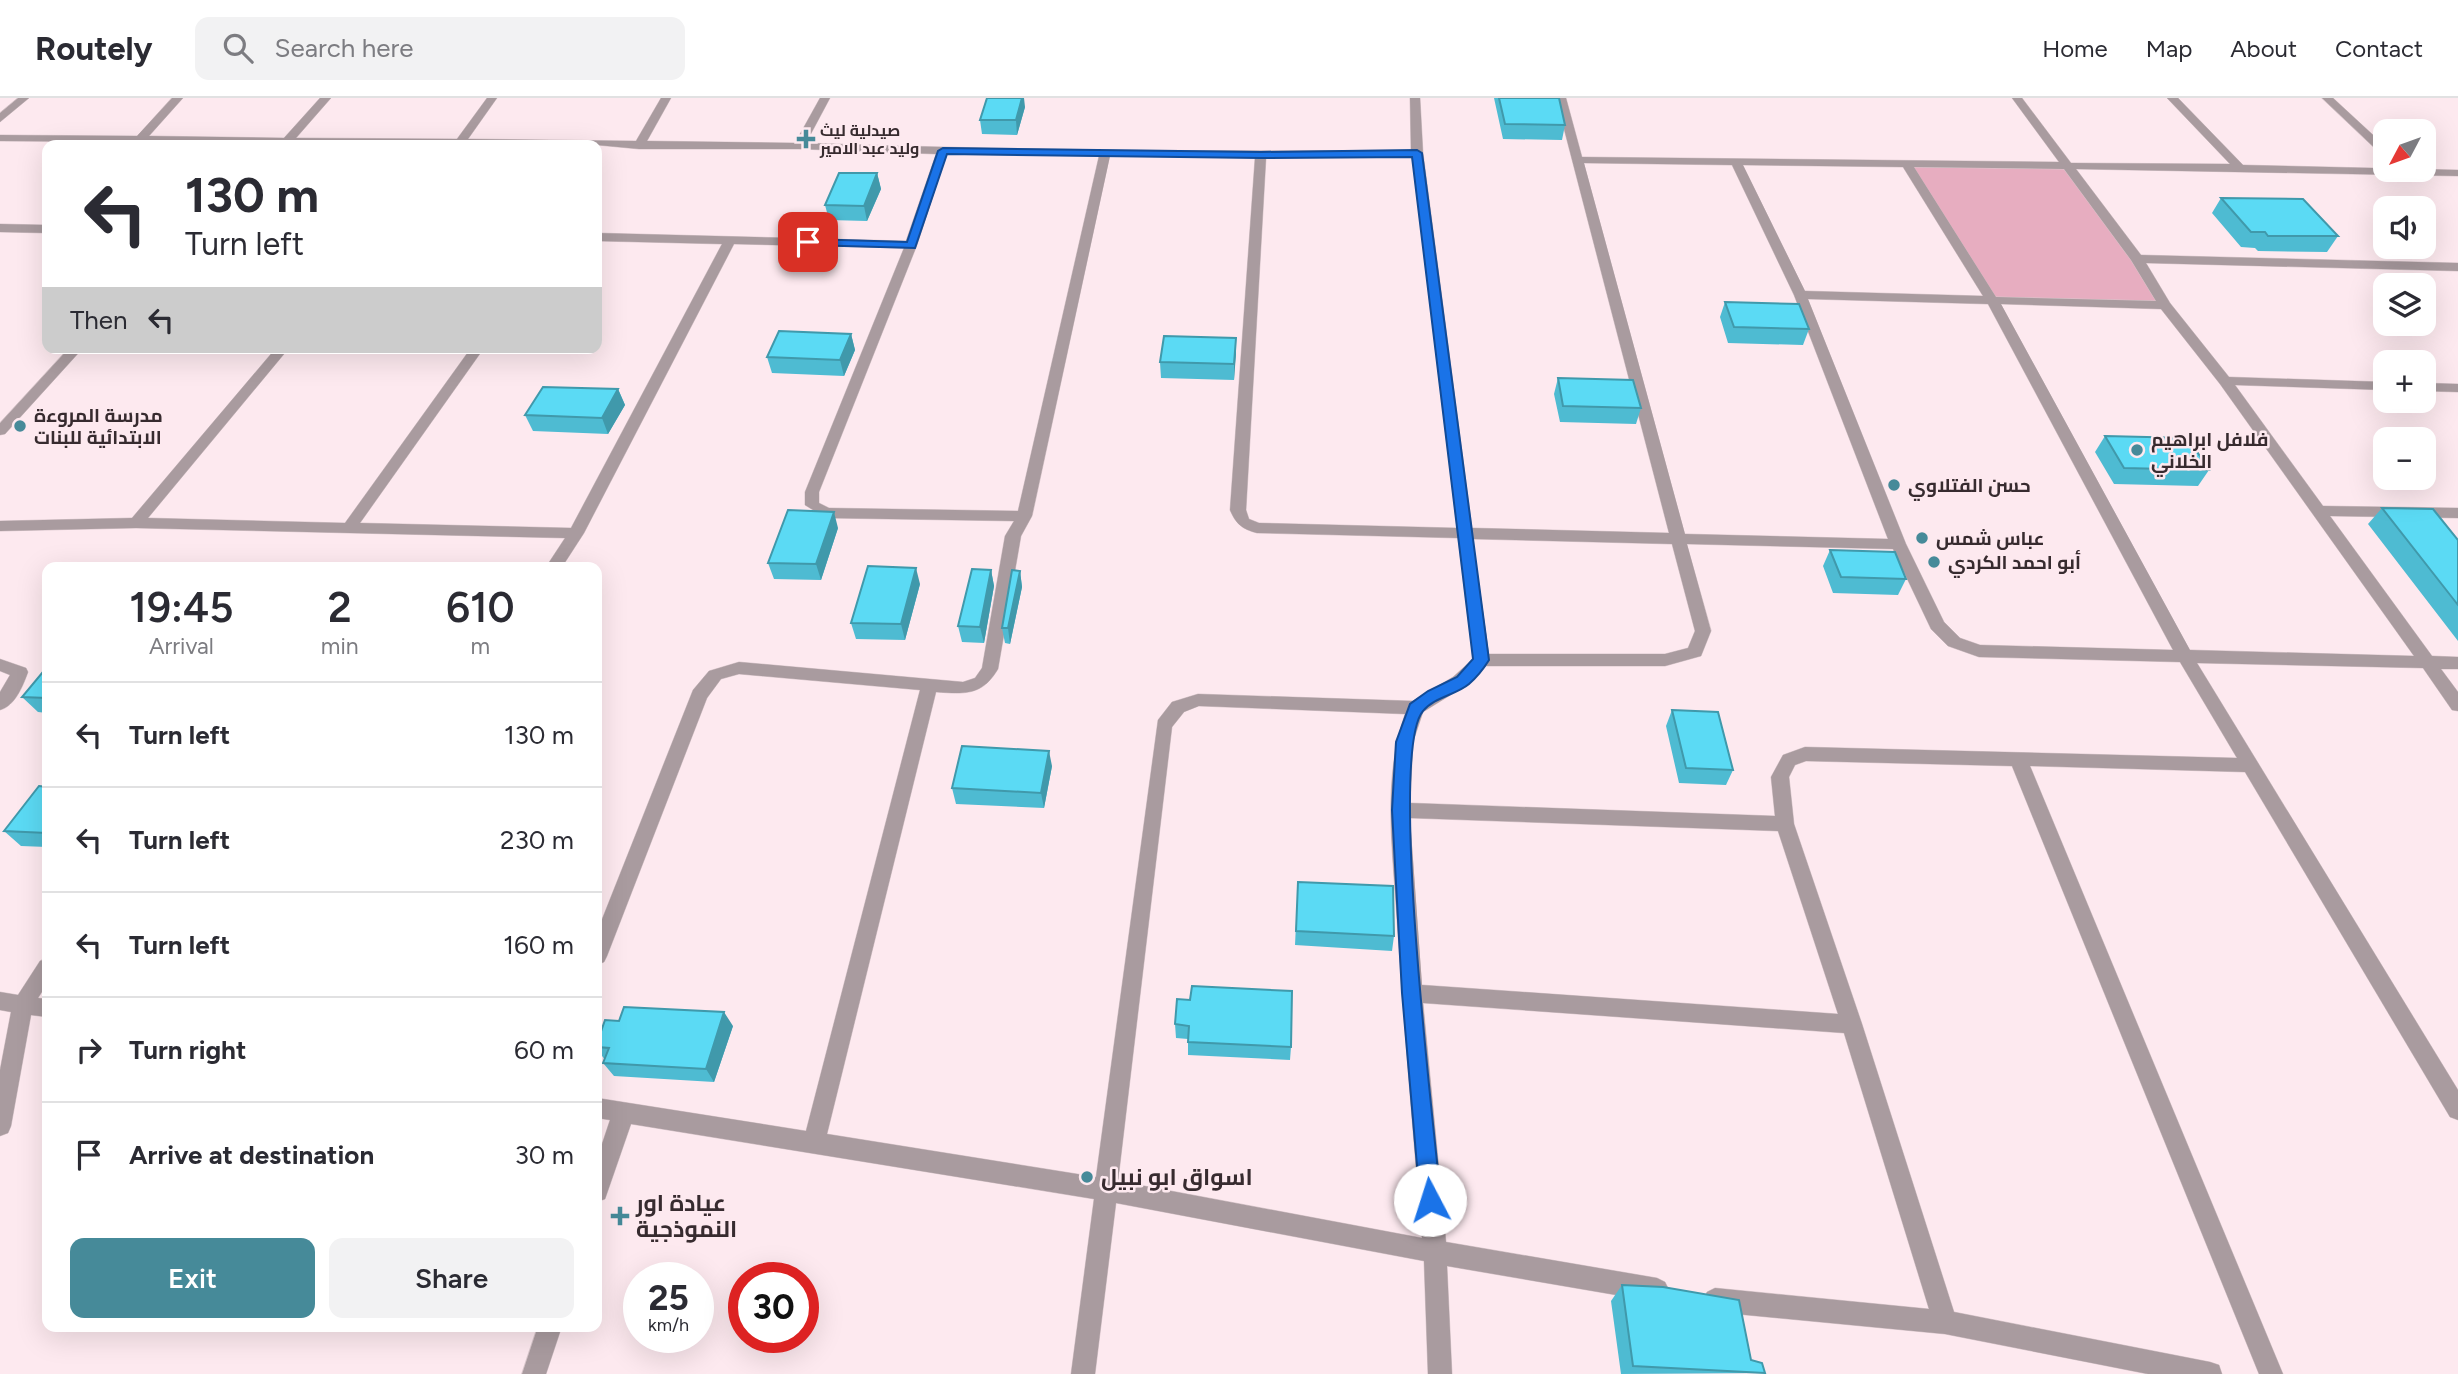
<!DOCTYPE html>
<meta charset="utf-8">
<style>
body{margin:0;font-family:Figtree,Cairo,sans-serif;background:#f2f2f3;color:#2b2b33;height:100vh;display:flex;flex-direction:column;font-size:26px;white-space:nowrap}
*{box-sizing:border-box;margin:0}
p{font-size:23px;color:#7c7c81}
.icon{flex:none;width:38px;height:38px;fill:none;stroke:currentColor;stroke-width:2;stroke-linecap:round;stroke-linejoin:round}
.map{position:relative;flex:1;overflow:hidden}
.details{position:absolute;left:42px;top:464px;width:560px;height:770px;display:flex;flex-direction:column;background:#fff;border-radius:14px;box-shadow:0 7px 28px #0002}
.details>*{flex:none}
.top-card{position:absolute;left:42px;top:42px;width:560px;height:214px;border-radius:14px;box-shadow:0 7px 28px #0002;background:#fff;color:#2b2b33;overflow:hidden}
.needle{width:46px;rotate:229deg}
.buttons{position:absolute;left:2373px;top:21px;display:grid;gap:14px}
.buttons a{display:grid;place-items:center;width:63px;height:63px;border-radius:14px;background:#fff;box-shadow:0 7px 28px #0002;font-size:35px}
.speed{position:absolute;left:623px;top:1164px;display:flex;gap:14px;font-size:35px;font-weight:700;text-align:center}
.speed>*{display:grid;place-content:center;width:91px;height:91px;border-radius:50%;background:#fff;box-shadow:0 7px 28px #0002;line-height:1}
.speed small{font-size:18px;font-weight:400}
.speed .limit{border:10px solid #d22;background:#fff;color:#111}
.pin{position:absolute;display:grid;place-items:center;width:60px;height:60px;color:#fff;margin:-30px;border-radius:14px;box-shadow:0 4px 10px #0006}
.me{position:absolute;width:77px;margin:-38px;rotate:355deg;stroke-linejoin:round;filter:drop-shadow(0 0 5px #0008)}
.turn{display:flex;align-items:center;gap:24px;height:147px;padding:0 28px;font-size:32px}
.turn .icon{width:91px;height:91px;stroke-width:2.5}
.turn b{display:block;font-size:49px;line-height:60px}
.then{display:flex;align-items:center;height:66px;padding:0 28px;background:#0003;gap:14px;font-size:26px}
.eta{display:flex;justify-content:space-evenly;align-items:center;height:119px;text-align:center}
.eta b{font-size:42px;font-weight:600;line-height:49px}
.action{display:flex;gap:14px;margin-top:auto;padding:14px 28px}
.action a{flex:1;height:80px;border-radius:14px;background:#468a99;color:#fff;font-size:28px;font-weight:600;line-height:80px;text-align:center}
.action a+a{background:#f2f2f3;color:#2b2b33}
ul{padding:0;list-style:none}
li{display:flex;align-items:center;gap:21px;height:105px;padding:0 28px;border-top:2px solid #e1e1e2}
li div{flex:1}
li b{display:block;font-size:26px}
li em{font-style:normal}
header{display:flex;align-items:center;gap:42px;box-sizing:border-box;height:98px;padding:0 35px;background:#fff;border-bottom:2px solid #e1e1e2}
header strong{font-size:33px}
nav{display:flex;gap:38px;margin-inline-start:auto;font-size:24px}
.search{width:490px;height:63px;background:#f2f2f3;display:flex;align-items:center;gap:18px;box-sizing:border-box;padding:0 24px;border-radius:14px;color:#7c7c81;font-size:26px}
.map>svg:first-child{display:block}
</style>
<header>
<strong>Routely</strong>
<div class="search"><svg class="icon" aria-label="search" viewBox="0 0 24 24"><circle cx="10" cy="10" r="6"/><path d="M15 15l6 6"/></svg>Search here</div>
<nav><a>Home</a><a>Map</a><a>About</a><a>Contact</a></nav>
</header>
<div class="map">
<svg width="2458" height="1276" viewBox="0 0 2458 1276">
<rect width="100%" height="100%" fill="#fde9ef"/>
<!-- green -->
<path fill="#e7adc0" d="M1906,65L2068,69L2165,207L1992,202Z"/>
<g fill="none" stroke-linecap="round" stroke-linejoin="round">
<defs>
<path id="minor" d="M18,0H29L0,24V15Z
M172,0H183L149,38L284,40L320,0H331L296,40L457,41L487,0H497L468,41L636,43L661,0H671L647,43L795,45L820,0H830L806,45C1008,52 1210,54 1411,52L1410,0H1420L1423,55L1472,430L1669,435L1556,0H1566L1582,59L2059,64L2012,0H2022L2071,65L2230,66L2167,0H2178L2243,67L2458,72V78L2076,71L2141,157L2458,165V173L2146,165L2170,205L2229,279L2385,284V292L2235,287L2323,408L2458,410V420L2330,418L2432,558L2458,559V571H2441L2458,594V613L2452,612L2423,570L2197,565L2458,992V1022L2450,1019L2245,674L2030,668L2283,1276H2259L2012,668L1806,663L1795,667L1789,679L1794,726L1862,926L1954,1214L2210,1264L2219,1267L2222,1276H2148L1945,1236L1715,1214L1707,1210L1703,1202L1707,1194L1715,1190L1929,1211L1844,935L1423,905L1446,1144L1657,1180L1665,1184L1669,1192L1665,1200L1657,1204L1447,1168L1452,1276H1428L1424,1163L1116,1105L1095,1276H1071L1094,1101L631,1026L605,1101L597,1104V1061L610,1022L597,1020V1000L806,1033L920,592L739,576L721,581L707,600L607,858L604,864L597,867V834L693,592L709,573L739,564L963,584L975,580L982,570L1005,438L1014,423L826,420L805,407V394L904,150L734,146L584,435L562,469H546L565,440L136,430L0,433V423L132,420L276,250H289L148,420L345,425L471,250H484L360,425L571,430L722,146L597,143V135L906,143L936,56L799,51H639L597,47L0,43V37L137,38ZM947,56L1099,58L1018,413L829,410L819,405V394L917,147ZM1110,58L1255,60L1230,412C1236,426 1242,431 1257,435L1458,440L1473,561L1453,579L1413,603L1198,596L1172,604L1158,622L1096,1079L827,1036L936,594C965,596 982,598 998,571L1021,438L1032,418ZM1412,58L1457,430L1259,425L1249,421L1246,412L1266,60ZM1584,65L1732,67L1794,197L1888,441L1685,436ZM1743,67L1903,69L1983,198L1805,193ZM1914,69L2064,71L2131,162L2156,203L1996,199ZM1808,201L1988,206L2173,552L1980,547L1960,540L1944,524L1906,446ZM2001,206L2161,211L2220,286L2414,558L2190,552ZM1473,441L1672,446L1695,533L1688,550L1665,556H1489ZM1687,446L1893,451L1931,531L1948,548L1979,559L2180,564L2237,660L1805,649L1783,657L1771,679L1775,718L1410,705L1413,644L1423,614L1465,588L1486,568H1665L1701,558L1711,533ZM1199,608L1405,616C1382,681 1393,754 1397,822C1404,928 1413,1034 1422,1140L1118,1083L1172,629L1184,614ZM1410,720L1778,733L1838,916L1422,887Z
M2322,0H2333L2385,48V57L2381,56Z
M0,126L47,127V135L0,134Z
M69,250H83L5,336L0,337V325Z
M2424,285L2458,286V294L2424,293Z
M0,561L26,570L28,574C23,588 15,608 0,612V594L10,577L0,573Z
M47,860V886L38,900L47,901V919L31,917L11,1028L8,1035L0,1038V972L11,914L0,912V894L18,897L40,863Z
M538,1228H562L546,1276H522Z"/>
</defs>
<!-- minor casing -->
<use href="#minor" stroke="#d9c7cc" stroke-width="1"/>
<!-- minor -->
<use href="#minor" fill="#a99b9f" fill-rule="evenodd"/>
</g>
<!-- wall -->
<path fill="#4ebbd2" d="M1494,0H1559L1565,27L1562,42L1503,41Z
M1025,9L1017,37L982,36L980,22Z
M877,75L881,91L867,123L829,122L825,107Z
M2221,100L2338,138L2327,154L2258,153L2255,150L2241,149L2212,115Z
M1725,204L1809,231L1803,247L1728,245L1720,219Z
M851,236L855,252L844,278L772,275L767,259Z
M1236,240L1234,282L1161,280L1160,264Z
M1558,280L1641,310L1636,326L1560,324L1554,296Z
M618,291L625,307L608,336L533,333L525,317Z
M2105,338L2209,372L2198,388L2114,386L2095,354Z
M2382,410L2458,442V543L2368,426Z
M838,430L821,482L774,481L768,465Z
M1830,452L1906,481L1898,497L1833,495L1823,468Z
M991,472L994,488L984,545L962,544L958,528Z
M1020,473L1022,489L1010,546L1005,545L1002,530Z
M920,486L905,542L856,541L851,525Z
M47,569V615L38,614L22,599Z
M1672,612L1733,672L1726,687L1679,685L1666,628Z
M1052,668L1044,710L956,706L952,690Z
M47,689V749L21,748L4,733Z
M1298,784L1394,838L1392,853L1295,847Z
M1177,901L1291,949L1290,962L1188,957V941L1176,940L1175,926Z
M733,928L714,984L614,978L603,965L605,962L597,951V945Z
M1622,1187L1751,1262L1765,1275L1621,1276L1611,1203Z"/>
<!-- shaded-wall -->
<path fill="#4099ab" d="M1022,0H1024L1025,9L1017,37L1016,22Z
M877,75L881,91L867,123L864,108Z
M851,236L855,252L844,278L840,262Z
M1236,240V256L1234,282V266Z
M618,291L625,307L608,336L602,320Z
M834,414L838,430L821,482L816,466Z
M916,470L920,486L905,542L901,526Z
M991,472L994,488L984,545L980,529Z
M1020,473L1022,489L1010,546L1008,530Z
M1049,653L1052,668L1044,710L1041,695Z
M724,914L733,928L714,984L706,971Z"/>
<!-- building -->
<path fill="#5bdaf4" stroke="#4099ab" stroke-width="2" d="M987,0H1022L1016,22H980Z
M1499,0H1559L1565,27L1505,26Z
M839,75H877L864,108L825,107Z
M2221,100L2303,101L2338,138H2268L2265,134H2251Z
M1725,204L1799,206L1809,231L1734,229Z
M779,233L851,236L840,262L767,259Z
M1164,238L1236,240L1234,266L1160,264Z
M1558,280L1633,282L1641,310L1563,308Z
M543,289L618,291L602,320L525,317Z
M2105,338L2188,340L2209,372L2124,370Z
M2382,410L2433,411L2458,442V507Z
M788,412L834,414L816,466L768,465Z
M1830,452L1895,454L1906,481L1841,479Z
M868,468L916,470L901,526L851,525Z
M972,471L991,472L980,529L958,528Z
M1012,472L1020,473L1008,530H1002Z
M47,569V600L22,599Z
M1672,612L1718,614L1733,672L1686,670Z
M962,648L1049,653L1041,695L952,690Z
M39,688L47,689V735L4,733Z
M1298,784L1393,788L1394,838L1296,833Z
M1192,888L1292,893L1291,949L1188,944L1189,928L1175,926L1177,901L1190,902Z
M624,909L724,914L706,971L603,965L609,950L597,949V945L605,922L619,923Z
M1622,1187L1663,1189L1739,1202L1751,1262L1762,1265L1765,1275L1633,1268Z"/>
<!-- route -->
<path fill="#1a73e8" stroke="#114b97" stroke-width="2" d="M943,50L1261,54L1417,52L1422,55L1489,562C1484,570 1476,580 1469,586C1456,597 1434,599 1423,613C1388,654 1434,1029 1441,1102L1438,1109L1430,1112L1423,1109L1420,1102L1402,895L1392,712L1396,644L1410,606L1428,593L1457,579L1473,561L1412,59L1261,60L947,56L915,150L808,147L802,144L808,141L907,144L938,53Z"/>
<!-- markers -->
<g fill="#468a99" stroke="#fde9ef" stroke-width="2.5">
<path d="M802.5 30.5h7v7h7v7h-7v7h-7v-7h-7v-7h7z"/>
<circle cx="20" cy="328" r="7"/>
<circle cx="2137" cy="352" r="7"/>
<circle cx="1894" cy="387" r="7"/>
<circle cx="1922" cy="440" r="7"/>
<circle cx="1934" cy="464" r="7"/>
<circle cx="1087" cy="1079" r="7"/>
<path d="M616.5 1107.5h7v7h7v7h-7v7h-7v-7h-7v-7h7z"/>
</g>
<g text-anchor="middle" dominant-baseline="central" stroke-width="5" stroke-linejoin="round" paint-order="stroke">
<!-- far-poi labels -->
<g font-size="16" font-weight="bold" fill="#372b2f" stroke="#fde9ef" text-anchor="start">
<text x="820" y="32">صيدلية ليث<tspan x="820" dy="18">وليد عبد الامير</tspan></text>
</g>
<!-- poi labels -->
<g font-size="19" font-weight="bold" fill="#372b2f" stroke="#fde9ef" text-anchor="start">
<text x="34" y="317">مدرسة المروءة<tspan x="34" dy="22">الابتدائية للبنات</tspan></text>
<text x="2151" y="341">فلافل ابراهيم<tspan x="2151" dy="22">الخلاني</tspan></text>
<text x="1908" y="387">حسن الفتلاوي</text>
<text x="1936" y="440">عباس شمس</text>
<text x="1948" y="464">أبو احمد الكردي</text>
</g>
<!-- near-poi labels -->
<g font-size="23" font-weight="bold" fill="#372b2f" stroke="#fde9ef" text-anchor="start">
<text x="1101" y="1079">اسواق ابو نبيل</text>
<text x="636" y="1105">عيادة اور<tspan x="636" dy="26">النموذجية</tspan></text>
</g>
</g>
</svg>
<div class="buttons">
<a><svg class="needle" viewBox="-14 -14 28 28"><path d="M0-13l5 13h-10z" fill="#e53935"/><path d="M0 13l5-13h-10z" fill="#7c7c81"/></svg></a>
<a><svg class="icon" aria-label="sound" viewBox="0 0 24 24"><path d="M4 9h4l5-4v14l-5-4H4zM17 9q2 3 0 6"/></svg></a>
<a><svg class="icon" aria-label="layers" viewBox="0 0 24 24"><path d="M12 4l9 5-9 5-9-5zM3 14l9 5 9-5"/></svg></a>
<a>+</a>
<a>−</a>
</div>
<div class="speed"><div>25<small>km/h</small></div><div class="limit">30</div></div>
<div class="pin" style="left:808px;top:144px;background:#d93025"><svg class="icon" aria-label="arrive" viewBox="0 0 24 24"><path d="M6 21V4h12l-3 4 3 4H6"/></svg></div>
<svg class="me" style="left:1430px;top:1102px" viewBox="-20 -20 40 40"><circle r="19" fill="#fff"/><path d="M0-13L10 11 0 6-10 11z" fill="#1a73e8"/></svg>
<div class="top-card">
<div class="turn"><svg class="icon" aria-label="left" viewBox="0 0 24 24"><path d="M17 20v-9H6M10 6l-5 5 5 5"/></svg><div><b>130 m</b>Turn left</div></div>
<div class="then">Then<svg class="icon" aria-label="left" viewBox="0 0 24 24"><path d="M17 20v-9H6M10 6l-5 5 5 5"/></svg></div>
</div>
<section class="details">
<div class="eta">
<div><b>19:45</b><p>Arrival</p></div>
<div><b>2</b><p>min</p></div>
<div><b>610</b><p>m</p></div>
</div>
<ul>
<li><svg class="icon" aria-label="left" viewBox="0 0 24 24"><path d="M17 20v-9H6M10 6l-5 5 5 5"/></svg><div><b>Turn left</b></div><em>130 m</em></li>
<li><svg class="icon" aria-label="left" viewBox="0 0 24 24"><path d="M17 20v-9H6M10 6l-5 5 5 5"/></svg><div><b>Turn left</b></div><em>230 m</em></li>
<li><svg class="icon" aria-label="left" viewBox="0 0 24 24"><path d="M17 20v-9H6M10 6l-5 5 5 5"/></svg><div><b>Turn left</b></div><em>160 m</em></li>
<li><svg class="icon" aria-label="right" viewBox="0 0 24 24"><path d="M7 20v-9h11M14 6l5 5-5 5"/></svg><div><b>Turn right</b></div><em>60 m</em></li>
<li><svg class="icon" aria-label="arrive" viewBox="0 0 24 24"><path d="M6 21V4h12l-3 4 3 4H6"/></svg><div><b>Arrive at destination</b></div><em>30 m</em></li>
</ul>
<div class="action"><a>Exit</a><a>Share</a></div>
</section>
</div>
